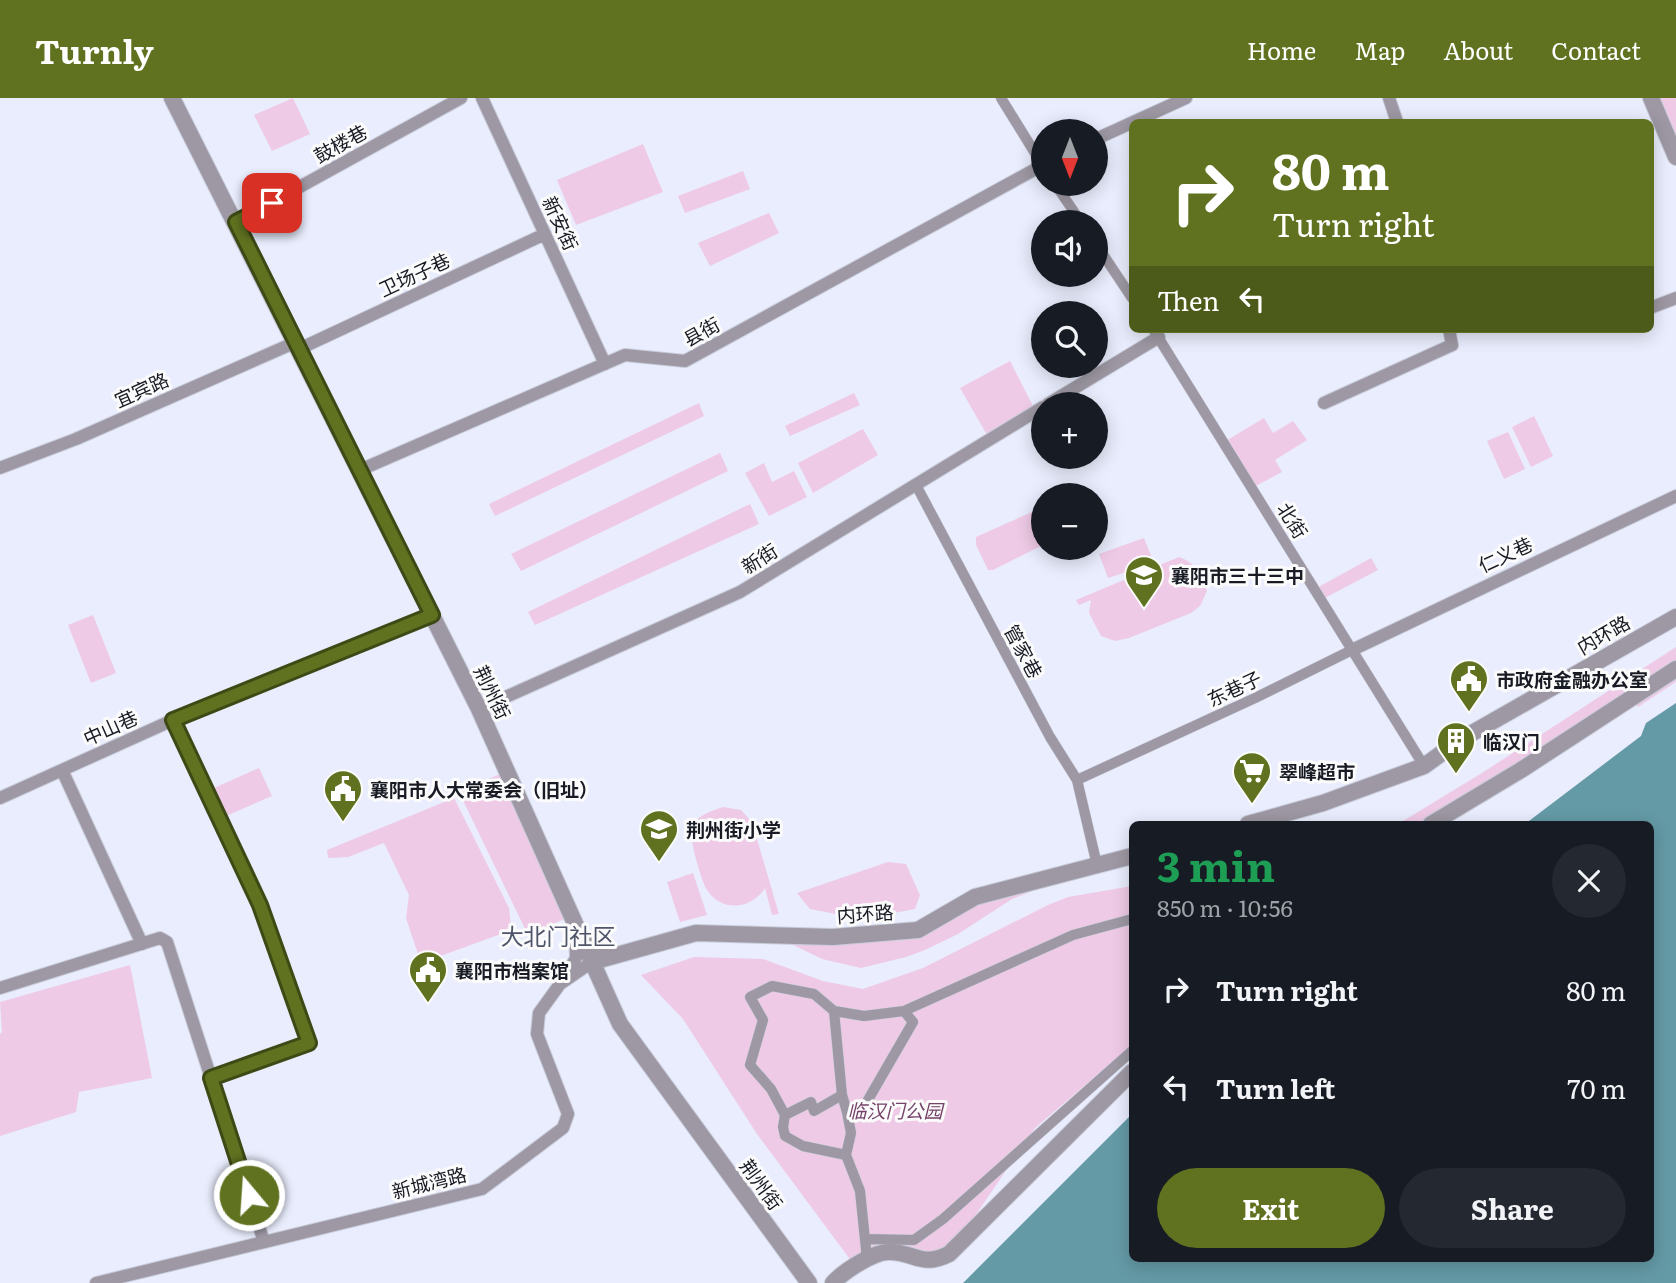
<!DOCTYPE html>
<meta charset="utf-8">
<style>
body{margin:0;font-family:Literata,"Noto Sans SC",serif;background:#242831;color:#f1f3f6;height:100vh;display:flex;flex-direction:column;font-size:26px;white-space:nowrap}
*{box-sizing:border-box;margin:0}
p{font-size:23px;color:#9ea1a6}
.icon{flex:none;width:38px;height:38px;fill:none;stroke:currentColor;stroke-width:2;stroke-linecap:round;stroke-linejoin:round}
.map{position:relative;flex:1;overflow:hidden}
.details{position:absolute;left:1129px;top:723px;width:525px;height:441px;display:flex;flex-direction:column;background:#171b24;border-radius:10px;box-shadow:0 4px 18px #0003}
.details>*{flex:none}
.top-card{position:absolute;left:1129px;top:21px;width:525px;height:214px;border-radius:10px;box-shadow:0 4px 18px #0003;background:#607220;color:#fff;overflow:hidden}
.needle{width:46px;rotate:180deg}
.controls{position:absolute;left:1031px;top:21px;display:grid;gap:14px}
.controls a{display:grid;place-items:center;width:77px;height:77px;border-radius:50%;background:#171b24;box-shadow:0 4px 18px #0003;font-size:35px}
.pin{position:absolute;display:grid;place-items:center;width:60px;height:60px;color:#fff;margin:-30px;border-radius:14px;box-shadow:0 4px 10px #0006}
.me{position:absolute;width:77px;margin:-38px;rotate:342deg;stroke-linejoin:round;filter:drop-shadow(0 0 5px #0008)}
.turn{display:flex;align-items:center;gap:24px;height:147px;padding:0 28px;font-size:32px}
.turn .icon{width:91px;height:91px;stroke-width:2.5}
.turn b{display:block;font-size:49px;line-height:60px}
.then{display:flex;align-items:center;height:66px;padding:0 28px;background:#0003;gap:14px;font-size:26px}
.round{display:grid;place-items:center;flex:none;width:74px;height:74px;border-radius:37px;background:#242831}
.head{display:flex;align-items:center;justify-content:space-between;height:119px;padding:0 28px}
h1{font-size:42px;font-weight:700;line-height:52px;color:#1e9e55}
.primary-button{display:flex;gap:14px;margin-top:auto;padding:14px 28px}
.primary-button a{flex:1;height:80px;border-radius:42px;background:#607220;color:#fff;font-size:28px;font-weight:700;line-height:80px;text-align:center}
.primary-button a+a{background:#242831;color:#f1f3f6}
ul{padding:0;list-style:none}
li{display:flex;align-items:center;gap:21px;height:98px;padding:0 28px}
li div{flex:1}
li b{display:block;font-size:26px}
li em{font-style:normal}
header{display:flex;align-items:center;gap:42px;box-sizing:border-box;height:98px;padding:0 35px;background:#607220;color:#fff}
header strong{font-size:33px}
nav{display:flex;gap:38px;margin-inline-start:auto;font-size:24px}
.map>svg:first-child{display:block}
</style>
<header>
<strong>Turnly</strong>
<nav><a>Home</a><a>Map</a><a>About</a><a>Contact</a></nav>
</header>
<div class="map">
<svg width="1676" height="1185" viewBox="0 0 1676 1185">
<rect width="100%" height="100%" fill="#e9edfd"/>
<!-- green -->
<path fill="#efcae6" d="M293,0L310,36L272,53L254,17Z
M1651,0H1676V59Z
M643,46L663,94L576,127L557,82Z
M743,73L750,91L685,115L678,98Z
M769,115L779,135L710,168L698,145Z
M1010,263L1036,314L990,342L960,290Z
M854,295L860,307L790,338L785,328Z
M699,305L704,318L495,418L489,406Z
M1534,318L1553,358L1531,369L1512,329Z
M1264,320L1273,335L1293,323L1307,342L1275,362L1282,374L1252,390L1224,344Z
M863,331L878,357L813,395L798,365Z
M1508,334L1525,371L1504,381L1487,343Z
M720,355L728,373L521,473L511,456Z
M764,365L772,384L794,373L807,399L769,418L745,375Z
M750,406L759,426L535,527L528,514Z
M1043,409V447L993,472H988L976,447V439Z
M1144,440L1154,465L1108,480L1099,456Z
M1179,459C1196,465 1202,477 1207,493L1200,508L1191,515L1129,540L1115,543L1101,538L1089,515L1091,502L1079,507L1076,502Z
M1371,460L1378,472L1321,502L1315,491Z
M93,517L116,575L91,585L68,527Z
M1676,549V584L1638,609L1631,601L1431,726H1398L1482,675Z
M259,670L272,698L226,718L214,690Z
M507,673L571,818L528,837L459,694Z
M454,700L509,810L511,828L501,836L421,865L406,820L409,797L384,745L348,759L328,760L327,752Z
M723,709L741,712L752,724L779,816L772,817L765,790C752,811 722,815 707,792C702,784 692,750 692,740C692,735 695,724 699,720C706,714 715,712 723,709Z
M888,764L906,766L920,797L915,811L862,821L810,811L797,795Z
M693,775L707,817L680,824L667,784Z
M1045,788L1012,801L958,836L925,852L906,859L861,870L822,861L783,842L899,843L933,833L967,808Z
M1132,788V947L1035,1030L949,1156L890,1154L855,1168L757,1036L683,921L641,877L694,859L763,861L823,883L863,891L923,870L1048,807L1068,799Z
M130,867L152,980L79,994L76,1014L0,1038V936L2,934L0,904Z"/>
<!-- water -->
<path fill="#649aa6" d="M1676,605V1185H963L1132,1016V1160H1650V726H1525L1641,638L1646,625Z"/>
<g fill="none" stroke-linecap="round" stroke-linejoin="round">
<defs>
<path id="pedestrian" d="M1001,0L1043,68
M1055,86L1081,124
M1096,146L1132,200
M1153,231L1424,668
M916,387L1050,639L1077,682L1255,600L1352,552
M1077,682L1097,767
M834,913L864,918L904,913L1073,837L1132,821
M842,997L814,1013L811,1004L785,1017L771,991L750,967L763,922L750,899L772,888L814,896L834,913L842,997L847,1014H861L913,924L904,913
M847,1014L851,1035L846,1057L860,1093L867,1161
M785,1017L783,1029L785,1038L803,1048L846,1057
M865,1141L914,1142L943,1121L1132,953"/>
<path id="minor" d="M482,0L605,266
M1389,0L1397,24
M1096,41L1186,0
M236,124L461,0
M1650,210L1676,200
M299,251L545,136
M1324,305L1452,247L1449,231
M1048,306L1159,239
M0,370L76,341L296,244
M360,372L625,257L685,263L1043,67
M1352,552L1676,398
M479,611L740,494L1043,309
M173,622L260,807L309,945L211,980L264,1144
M62,672L142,846
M0,700L173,622L432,517
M582,835L598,852L619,856
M563,882L576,860L575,831
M0,890L160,840L167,844L211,980
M96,1185L482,1091L563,1030L568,1016L537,936L539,915L560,886L592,864"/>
<path id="tertiary" d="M172,0L479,611L620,926L809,1185
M1651,0L1676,59
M1248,726L1323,705L1424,668L1460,642L1676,519
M1431,726L1521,672L1676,571
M592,864L696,835L833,839L918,832L975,799L1132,758
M833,1185C843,1174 874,1153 890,1154C915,1154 921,1170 949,1156L1132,974"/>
</defs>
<!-- pedestrian casing -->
<use href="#pedestrian" stroke="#c8cbda" stroke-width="11"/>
<!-- minor casing -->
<use href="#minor" stroke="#c8cbda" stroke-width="14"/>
<!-- tertiary casing -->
<use href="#tertiary" stroke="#c8cbda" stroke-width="18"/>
<!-- pedestrian -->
<use href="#pedestrian" stroke="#9d98a3" stroke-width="10"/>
<!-- minor -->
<use href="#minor" stroke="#9d98a3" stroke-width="12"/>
<!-- tertiary -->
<use href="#tertiary" stroke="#9d98a3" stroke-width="16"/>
</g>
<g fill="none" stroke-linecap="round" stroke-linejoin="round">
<defs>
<path id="route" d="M249,1097L211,980L309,945L260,807L173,622L432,517L236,124L272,105"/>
</defs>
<!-- route casing -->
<use href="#route" stroke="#3e4a15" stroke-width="18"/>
<!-- route -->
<use href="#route" stroke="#607220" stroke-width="12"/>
</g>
<!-- icons -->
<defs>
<symbol id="school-pin" viewBox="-11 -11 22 30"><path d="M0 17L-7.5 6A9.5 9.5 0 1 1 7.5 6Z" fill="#607220" stroke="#fbfbfb"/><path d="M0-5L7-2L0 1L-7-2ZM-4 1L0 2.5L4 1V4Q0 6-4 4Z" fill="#fff"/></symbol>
<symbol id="civic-pin" viewBox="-11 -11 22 30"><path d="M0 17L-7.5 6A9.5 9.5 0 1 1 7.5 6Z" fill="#607220" stroke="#fbfbfb"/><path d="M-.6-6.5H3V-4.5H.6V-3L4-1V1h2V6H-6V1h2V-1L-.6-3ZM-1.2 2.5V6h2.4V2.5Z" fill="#fff"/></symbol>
<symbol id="building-pin" viewBox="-11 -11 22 30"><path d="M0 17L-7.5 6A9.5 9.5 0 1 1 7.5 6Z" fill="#607220" stroke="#fbfbfb"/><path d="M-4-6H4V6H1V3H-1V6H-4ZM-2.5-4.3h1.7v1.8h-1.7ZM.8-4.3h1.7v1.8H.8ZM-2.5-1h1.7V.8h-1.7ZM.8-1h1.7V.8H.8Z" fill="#fff"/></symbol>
<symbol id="supermarket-pin" viewBox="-11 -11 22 30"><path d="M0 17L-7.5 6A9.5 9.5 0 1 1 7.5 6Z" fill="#607220" stroke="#fbfbfb"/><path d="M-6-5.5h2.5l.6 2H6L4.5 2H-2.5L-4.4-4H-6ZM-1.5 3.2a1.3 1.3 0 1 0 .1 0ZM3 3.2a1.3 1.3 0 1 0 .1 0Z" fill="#fff"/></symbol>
</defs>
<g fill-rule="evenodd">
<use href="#school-pin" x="1122" y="455" width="44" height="60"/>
<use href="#civic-pin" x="1447" y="559" width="44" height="60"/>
<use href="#building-pin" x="1434" y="621" width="44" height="60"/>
<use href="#supermarket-pin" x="1230" y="651" width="44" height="60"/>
<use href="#civic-pin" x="321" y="669" width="44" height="60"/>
<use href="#school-pin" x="637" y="709" width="44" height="60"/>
<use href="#civic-pin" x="406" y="850" width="44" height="60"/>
</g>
<g text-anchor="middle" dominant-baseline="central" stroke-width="6" stroke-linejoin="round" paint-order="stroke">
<!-- street labels -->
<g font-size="19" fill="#181b24" stroke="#fbfbfb">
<text transform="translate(340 45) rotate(-29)">鼓楼巷</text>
<text transform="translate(561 125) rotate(65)">新安街</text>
<text transform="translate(414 176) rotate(-25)">卫场子巷</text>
<text transform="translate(701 233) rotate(-29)">县街</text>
<text transform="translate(141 291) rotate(-24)">宜宾路</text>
<text transform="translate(1293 422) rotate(58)">北街</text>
<text transform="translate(1505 456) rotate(-25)">仁义巷</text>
<text transform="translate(759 460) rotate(-32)">新街</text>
<text transform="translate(1603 536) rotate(-30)">内环路</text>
<text transform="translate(1024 553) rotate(62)">管家巷</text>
<text transform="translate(1234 590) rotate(-25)">东巷子</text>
<text transform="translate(493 594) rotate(64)">荆州街</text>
<text transform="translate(110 629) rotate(-24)">中山巷</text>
<text transform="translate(865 815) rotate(-4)">内环路</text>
<text transform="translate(429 1084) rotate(-14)">新城湾路</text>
<text transform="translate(762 1086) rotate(54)">荆州街</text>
</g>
<!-- poi labels -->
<g font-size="19" font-weight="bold" fill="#181b24" stroke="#fbfbfb" text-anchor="start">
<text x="1171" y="477">襄阳市三十三中</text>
<text x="1496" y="581">市政府金融办公室</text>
<text x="1483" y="643">临汉门</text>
<text x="1279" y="673">翠峰超市</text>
<text x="370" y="691">襄阳市人大常委会（旧址）</text>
<text x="686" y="731">荆州街小学</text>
<text x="455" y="872">襄阳市档案馆</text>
</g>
<!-- park labels -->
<g font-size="19" font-style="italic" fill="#75426a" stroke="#fbfbfb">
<text x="895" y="1012">临汉门公园</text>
</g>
<!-- quarter labels -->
<g font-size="23" fill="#4e546a" stroke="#fbfbfb">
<text x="558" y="837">大北门社区</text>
</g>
</g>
</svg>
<div class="controls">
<a><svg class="needle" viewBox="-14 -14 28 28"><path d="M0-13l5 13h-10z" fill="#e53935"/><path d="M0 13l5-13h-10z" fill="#9ea1a6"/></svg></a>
<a><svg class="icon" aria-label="sound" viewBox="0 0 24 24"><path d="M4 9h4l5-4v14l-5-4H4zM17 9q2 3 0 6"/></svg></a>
<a><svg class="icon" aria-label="search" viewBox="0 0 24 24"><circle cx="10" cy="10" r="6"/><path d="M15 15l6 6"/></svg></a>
<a>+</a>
<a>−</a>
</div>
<div class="pin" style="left:272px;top:105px;background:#d93025"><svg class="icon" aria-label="arrive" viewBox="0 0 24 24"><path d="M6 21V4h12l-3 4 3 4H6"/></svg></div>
<svg class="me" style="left:249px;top:1097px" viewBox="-20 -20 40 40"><circle r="17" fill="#607220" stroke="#fff" stroke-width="3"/><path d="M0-11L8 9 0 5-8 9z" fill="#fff"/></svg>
<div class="top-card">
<div class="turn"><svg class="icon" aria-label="right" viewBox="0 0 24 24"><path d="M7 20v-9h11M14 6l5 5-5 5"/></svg><div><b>80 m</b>Turn right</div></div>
<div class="then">Then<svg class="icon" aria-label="left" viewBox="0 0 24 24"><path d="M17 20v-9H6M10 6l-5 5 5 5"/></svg></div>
</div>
<section class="details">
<div class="head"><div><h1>3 min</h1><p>850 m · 10:56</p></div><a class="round"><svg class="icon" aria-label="close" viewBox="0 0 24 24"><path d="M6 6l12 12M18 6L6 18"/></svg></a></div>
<ul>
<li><svg class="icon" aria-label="right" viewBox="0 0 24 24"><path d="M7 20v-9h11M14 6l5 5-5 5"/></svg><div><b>Turn right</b></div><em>80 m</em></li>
<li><svg class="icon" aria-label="left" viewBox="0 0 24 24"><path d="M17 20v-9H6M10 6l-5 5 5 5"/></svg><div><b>Turn left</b></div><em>70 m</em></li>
</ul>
<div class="primary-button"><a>Exit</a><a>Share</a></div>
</section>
</div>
